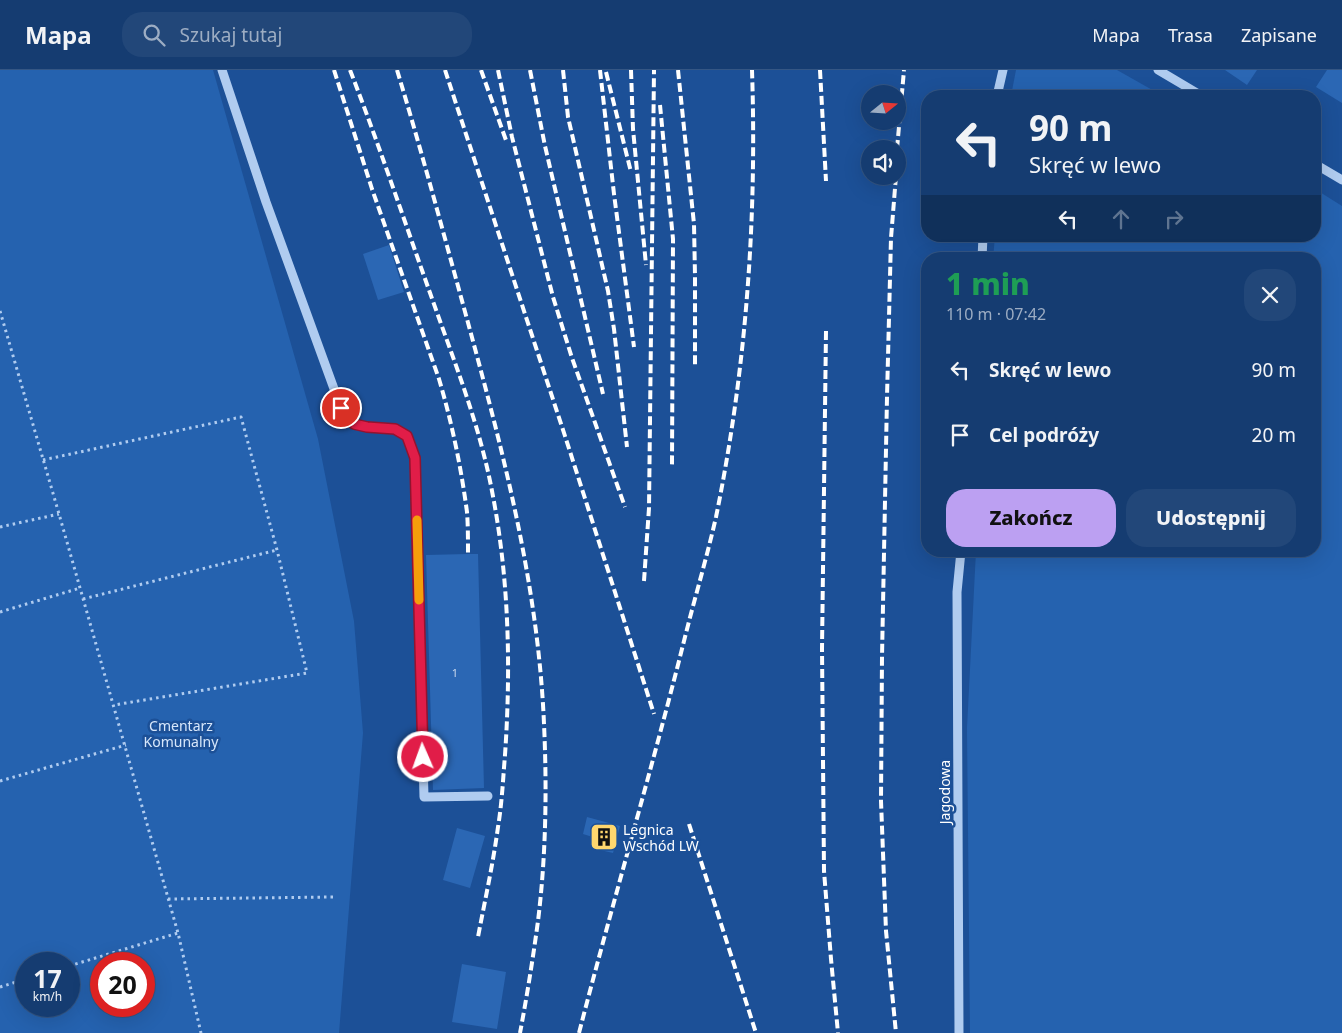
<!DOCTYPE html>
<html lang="pl">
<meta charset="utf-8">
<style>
body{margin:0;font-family:"Noto Sans",sans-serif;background:#224779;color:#f1f3f6;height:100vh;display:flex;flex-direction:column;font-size:19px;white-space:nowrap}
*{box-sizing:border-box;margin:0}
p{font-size:16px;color:#9dadc3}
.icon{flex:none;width:28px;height:28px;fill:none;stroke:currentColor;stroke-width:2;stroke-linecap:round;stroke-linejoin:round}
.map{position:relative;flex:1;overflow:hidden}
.details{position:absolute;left:921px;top:182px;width:400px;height:305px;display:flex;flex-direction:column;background:#153c71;border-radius:20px;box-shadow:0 5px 20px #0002,0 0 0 1px #345684}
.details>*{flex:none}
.hud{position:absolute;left:921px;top:20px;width:400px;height:152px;border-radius:20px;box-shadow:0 5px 20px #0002,0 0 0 1px #345684;background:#153c71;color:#f1f3f6;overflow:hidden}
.needle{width:32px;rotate:72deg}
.buttons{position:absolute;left:861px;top:15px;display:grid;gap:10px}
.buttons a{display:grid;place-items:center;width:45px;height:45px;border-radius:50%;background:#153c71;box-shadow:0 5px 20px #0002,0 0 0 1px #345684;font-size:25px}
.speed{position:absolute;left:15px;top:882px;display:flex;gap:10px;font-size:25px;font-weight:700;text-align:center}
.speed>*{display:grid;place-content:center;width:65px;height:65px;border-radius:50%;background:#153c71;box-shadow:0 5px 20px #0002,0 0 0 1px #345684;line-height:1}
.speed small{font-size:12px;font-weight:400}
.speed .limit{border:8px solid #d22;background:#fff;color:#111}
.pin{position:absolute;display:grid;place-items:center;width:42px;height:42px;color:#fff;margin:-21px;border:2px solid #fff;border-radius:50%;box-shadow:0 1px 5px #0007}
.me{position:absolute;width:55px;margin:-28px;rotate:358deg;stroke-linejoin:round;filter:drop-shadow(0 0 4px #0008)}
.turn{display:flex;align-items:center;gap:18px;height:105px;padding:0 25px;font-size:22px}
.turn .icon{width:65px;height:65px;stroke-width:2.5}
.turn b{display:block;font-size:35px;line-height:42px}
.lanes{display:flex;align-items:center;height:48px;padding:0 25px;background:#0003;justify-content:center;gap:25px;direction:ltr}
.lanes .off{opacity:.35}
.round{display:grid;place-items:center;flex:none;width:52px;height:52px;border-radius:20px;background:#224779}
.headline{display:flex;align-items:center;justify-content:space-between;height:85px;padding:0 25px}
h1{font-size:30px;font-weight:800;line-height:38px;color:#1e9e55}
.button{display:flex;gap:10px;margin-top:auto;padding:10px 25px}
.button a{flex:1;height:58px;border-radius:20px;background:#bca0f2;color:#111;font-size:20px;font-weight:800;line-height:58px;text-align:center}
.button a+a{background:#224779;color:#f1f3f6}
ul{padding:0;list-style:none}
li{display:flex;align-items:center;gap:15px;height:65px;padding:0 25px}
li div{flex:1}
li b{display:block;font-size:19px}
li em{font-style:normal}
header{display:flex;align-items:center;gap:30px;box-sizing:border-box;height:70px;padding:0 25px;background:#153c71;border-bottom:1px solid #345684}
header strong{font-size:24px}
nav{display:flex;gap:28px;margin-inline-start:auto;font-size:18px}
.search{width:350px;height:45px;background:#224779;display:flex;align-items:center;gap:12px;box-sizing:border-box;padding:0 18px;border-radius:20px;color:#9dadc3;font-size:19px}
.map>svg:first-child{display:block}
</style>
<header>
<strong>Mapa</strong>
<div class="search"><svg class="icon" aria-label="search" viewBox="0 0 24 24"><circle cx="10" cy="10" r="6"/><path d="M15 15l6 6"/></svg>Szukaj tutaj</div>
<nav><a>Mapa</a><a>Trasa</a><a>Zapisane</a></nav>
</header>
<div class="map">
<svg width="1342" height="963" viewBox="0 0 1342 963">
<rect width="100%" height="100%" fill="#1c5097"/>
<!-- green -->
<path fill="#2562af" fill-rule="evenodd" d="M0,0H213L318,369L354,551L363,663L339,963H0ZM26,894H69V936H26ZM101,894H144V936H101Z
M1016,0H1117L1163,26H1011Z
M1315,119L1342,136V963H970L967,658L976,481H1315V189H993L995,166H1315Z"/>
<!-- building -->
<path fill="#2b67b4" d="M1225,0H1257L1247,15Z
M1327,0H1342V33L1316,17Z
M389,175L404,222L378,230L363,184Z
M468,484H478L484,718L433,720L426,485Z
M587,747L620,756L613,783L596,779L599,769L583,764Z
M457,758L485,766L470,818L443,810Z
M462,894L506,902L497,959L452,952Z"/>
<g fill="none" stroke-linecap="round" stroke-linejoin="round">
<!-- path -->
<path stroke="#b0ccf0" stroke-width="3" stroke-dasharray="2.5 4" stroke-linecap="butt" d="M0,241L59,444L178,863L201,963
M43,390L241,347L277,480L307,603L114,635
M0,457L59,444
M83,529L277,480
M0,542L80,518
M0,711L126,675
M168,829L333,827
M69,896L178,863
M0,917L26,909"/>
<!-- minor -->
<path stroke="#b0ccf0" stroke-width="9" d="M222,0L266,132L341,338L354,353L367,357L395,359L407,366L415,388L424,727L488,726
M1158,0L1202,26
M997,26L1003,0
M1315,94L1342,110
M982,189L983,166
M959,963L957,522L961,481"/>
<!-- rail -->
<path stroke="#fff" stroke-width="4" stroke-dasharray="9 4" stroke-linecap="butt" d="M334,0L372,119L439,309C452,353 461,397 467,442C468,455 468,470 468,484
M350,0C378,72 403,147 429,220C452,286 479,352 492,421C509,508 511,597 505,685C503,709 502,733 498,757C493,794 485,830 478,867
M397,0C421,79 442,158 464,238C501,374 538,511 544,654C547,719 546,786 538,851C533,888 527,926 520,963
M445,0L565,366L654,644
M481,0L507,73
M498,0L512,67L553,227L572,288L625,437
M530,0L545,76L603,324
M563,0L568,47L608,221L614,259L627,377
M600,0L614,124L634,277
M631,0L633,59L646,195
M678,0L694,154L695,206V295
M820,0L826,111
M606,2L631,102
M660,35L673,169L672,396
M897,79L904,0
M896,106L891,168L887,327L882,587L881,731L886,861L896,963
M826,261L822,579L824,801L831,889L838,963
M644,511L649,438L654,0
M689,754L756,963
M579,963C613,831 652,699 685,567C695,527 707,487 716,447C746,300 757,150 752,0"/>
</g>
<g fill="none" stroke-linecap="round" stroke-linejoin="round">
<defs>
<path id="route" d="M341,338L354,354L367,357L395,359L407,366L415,388L423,687"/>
</defs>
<!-- route casing -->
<use href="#route" stroke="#92132f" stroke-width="12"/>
<!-- route -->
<use href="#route" stroke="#e11d48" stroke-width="9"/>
<!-- slow -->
<path stroke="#f59e0b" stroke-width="9" d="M417,450L419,530"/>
</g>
<!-- icons -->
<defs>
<symbol id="building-square" viewBox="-11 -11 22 22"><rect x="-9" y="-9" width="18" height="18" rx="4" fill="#ffd76e" stroke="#1c5097"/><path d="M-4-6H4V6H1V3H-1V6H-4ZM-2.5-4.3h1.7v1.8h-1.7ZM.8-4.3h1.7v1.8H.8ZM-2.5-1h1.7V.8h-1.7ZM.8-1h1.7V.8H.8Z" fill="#111"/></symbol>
</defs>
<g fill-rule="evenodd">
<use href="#building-square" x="588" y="751" width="32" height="32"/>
</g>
<g text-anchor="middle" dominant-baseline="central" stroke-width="5" stroke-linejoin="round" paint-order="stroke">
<!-- number labels -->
<g font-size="11" fill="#cad9ec">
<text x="455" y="602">1</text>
</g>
<!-- park labels -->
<g font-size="14" fill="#d7e7fb" stroke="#1c5097">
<text x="181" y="655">Cmentarz<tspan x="181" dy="16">Komunalny</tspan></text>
</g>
<!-- street labels -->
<g font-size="14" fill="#fff" stroke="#1c5097">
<text transform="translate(944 722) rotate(-90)">Jagodowa</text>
</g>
<!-- poi labels -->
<g font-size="14" fill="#fff" stroke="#1c5097" text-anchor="start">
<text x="623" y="759">Legnica<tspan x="623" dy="16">Wschód LW</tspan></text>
</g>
</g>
</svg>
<div class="buttons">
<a><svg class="needle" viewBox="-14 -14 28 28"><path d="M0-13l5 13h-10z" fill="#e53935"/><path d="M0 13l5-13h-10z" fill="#9dadc3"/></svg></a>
<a><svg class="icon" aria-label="sound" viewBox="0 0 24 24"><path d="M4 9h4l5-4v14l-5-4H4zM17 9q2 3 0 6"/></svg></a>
</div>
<div class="speed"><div>17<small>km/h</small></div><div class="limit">20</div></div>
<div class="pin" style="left:341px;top:338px;background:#d93025"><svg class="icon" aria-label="arrive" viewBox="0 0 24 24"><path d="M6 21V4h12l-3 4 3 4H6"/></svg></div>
<svg class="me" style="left:423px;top:687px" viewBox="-20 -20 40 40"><circle r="17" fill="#e11d48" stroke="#fff" stroke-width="3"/><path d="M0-11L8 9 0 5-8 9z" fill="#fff"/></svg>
<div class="hud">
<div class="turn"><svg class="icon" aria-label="left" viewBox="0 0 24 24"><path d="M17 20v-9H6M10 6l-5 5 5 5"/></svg><div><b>90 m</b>Skręć w lewo</div></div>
<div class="lanes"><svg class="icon" aria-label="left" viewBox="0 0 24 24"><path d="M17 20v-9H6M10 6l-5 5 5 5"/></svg><svg class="icon off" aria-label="ahead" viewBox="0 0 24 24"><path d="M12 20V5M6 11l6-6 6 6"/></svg><svg class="icon off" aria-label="right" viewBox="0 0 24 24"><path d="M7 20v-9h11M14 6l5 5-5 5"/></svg></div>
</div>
<section class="details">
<div class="headline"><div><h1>1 min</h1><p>110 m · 07:42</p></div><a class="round"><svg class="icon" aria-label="close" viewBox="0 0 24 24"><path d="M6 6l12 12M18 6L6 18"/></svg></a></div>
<ul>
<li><svg class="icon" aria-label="left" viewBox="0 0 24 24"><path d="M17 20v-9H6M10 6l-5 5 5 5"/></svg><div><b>Skręć w lewo</b></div><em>90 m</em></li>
<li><svg class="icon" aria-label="arrive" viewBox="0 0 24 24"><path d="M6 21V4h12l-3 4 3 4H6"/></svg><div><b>Cel podróży</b></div><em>20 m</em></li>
</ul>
<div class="button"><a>Zakończ</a><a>Udostępnij</a></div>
</section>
</div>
